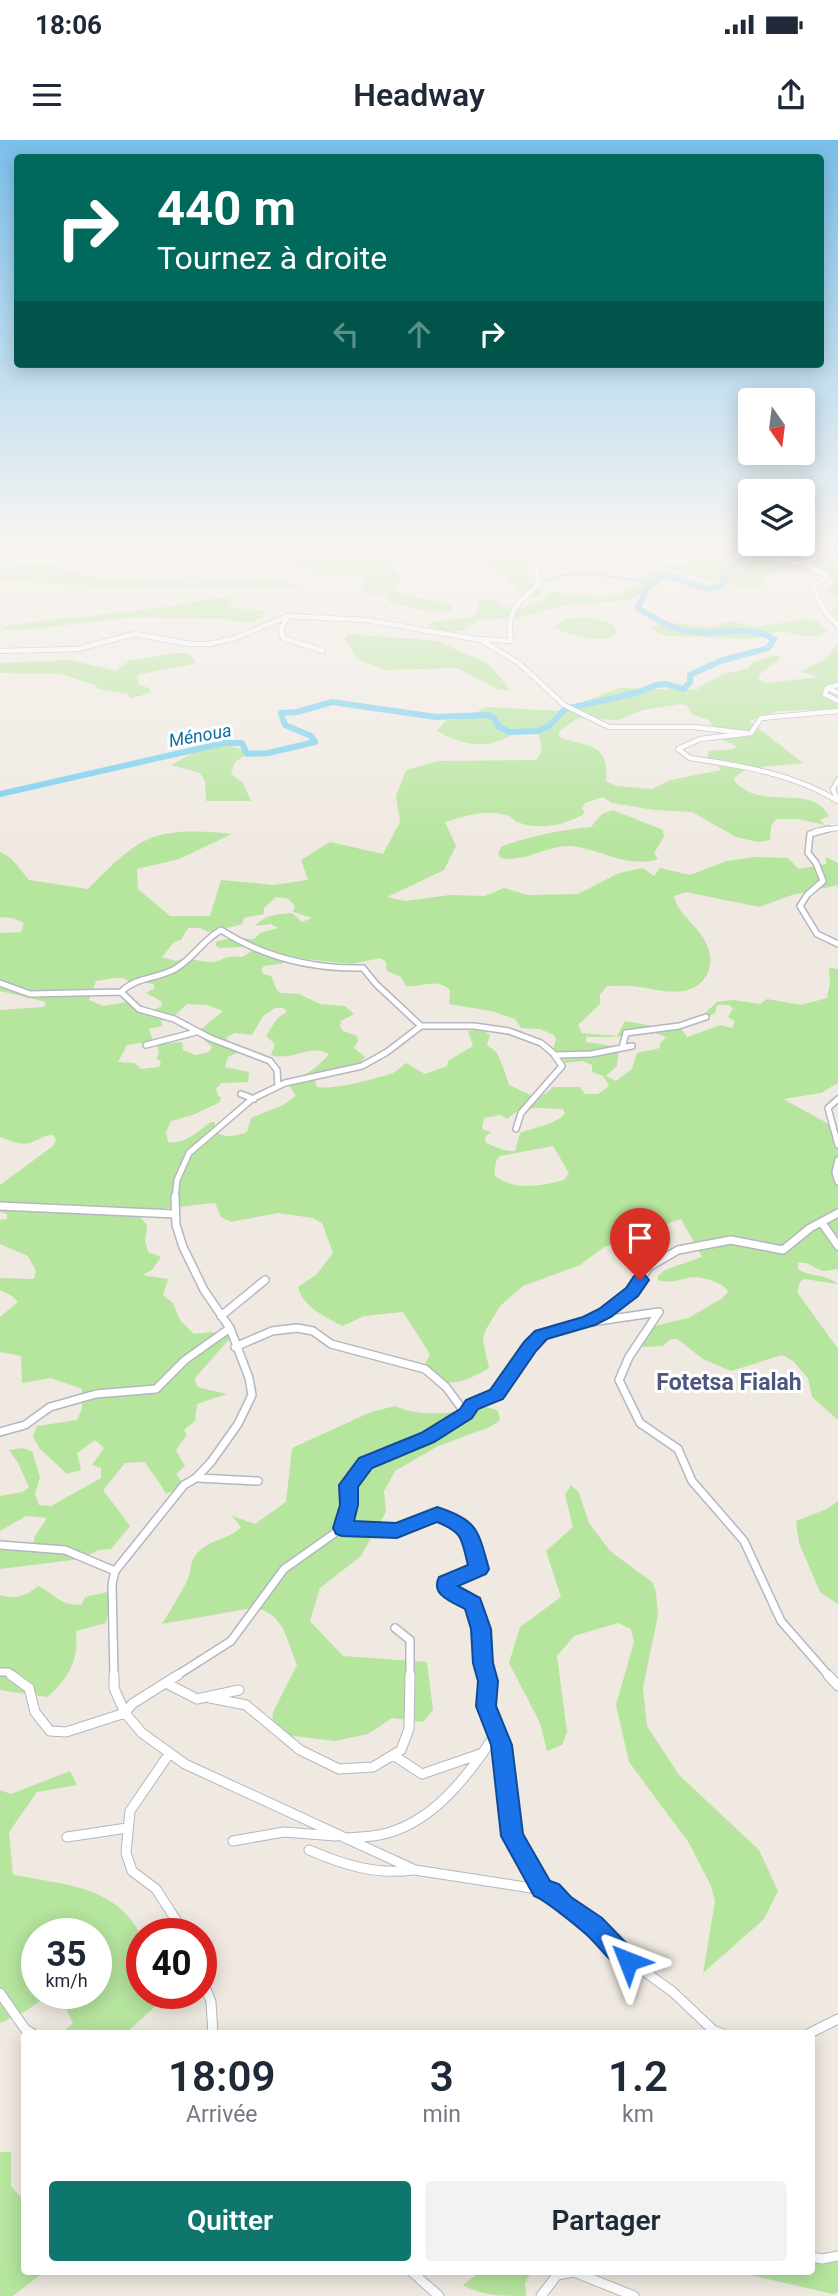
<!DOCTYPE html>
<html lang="fr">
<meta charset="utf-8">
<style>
body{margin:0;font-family:Roboto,sans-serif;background:#f2f2f3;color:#1f2937;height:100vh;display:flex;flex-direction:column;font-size:26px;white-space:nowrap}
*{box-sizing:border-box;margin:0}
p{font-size:23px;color:#747a83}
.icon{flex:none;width:38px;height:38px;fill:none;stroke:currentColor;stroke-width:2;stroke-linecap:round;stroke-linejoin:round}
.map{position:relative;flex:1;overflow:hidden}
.sheet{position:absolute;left:21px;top:1890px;width:794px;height:245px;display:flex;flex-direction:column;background:#fff;border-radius:7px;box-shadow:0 4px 18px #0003}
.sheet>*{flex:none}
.guide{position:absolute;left:14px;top:14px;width:810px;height:214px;border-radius:7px;box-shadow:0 4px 18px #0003;background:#00695c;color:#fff;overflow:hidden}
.needle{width:46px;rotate:166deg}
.tools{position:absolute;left:738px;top:248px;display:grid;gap:14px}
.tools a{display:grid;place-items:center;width:77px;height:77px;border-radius:7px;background:#fff;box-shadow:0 4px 18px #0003;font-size:35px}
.speed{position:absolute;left:21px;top:1778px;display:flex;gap:14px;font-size:35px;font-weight:700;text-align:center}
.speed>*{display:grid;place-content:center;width:91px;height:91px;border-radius:50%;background:#fff;box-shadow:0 4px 18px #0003;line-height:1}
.speed small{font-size:18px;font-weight:400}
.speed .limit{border:10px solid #d22;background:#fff;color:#111}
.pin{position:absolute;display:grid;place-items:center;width:60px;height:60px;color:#fff;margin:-72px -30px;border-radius:50% 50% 50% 0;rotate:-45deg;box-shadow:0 0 7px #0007}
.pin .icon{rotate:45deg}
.me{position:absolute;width:77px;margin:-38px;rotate:315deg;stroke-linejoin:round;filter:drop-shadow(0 0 5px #0008)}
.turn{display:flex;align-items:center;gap:24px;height:147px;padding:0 28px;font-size:32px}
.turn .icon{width:91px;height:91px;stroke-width:2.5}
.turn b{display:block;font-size:49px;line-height:60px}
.lanes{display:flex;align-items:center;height:66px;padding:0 28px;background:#0003;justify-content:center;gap:35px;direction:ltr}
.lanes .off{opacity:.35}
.eta{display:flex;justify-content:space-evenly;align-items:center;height:119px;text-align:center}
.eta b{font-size:42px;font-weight:600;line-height:49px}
.primary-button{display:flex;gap:14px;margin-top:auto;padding:14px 28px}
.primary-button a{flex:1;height:80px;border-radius:7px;background:#0f766e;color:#fff;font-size:28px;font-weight:600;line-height:80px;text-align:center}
.primary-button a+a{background:#f2f2f3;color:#1f2937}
.status{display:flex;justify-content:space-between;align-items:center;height:49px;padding:0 35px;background:#fff;direction:ltr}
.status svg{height:19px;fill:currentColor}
header{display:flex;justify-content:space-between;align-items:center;height:91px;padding:0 28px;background:#fff;font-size:32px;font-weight:600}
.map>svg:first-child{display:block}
</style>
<div class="status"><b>18:06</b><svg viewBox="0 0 49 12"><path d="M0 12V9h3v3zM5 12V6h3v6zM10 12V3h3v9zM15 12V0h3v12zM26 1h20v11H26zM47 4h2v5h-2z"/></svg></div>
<header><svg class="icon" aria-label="menu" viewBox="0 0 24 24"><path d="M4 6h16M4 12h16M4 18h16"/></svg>Headway<svg class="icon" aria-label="share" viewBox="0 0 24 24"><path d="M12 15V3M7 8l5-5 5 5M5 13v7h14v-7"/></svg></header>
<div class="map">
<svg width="838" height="2156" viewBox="0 0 838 2156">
<rect width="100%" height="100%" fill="#efe9e1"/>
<!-- green -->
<path fill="#b6e59e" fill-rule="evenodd" d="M223,407H409L393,413L389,422L402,439L392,448L394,452L449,464L454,469C440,479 407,465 389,462L387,454H363L361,450L366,441L354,434L335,431L324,434L282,422L227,414Z
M477,407L508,408L528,417L527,428L541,453L540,455L525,459L501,431L483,424L454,422V417L462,411Z
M711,407H838V477L833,470L838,465L836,456L824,452L837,440L790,429L770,433L763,444L750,449L705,440L671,428L619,420L611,413C630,404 658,430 682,424C692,421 702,413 711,407Z
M46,424L93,437L188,443L274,440L293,445L298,448L107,447L0,440V426Z
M652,430H664L690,439L677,436L662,440L630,460L562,466L519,478L479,480L461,491H440L426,485C442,476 460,483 476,474L477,463C488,454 503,465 515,471L542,461L548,454L553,452C601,454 615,471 652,430Z
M223,457H232L236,460L226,466L264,471L262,478L249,483L222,479L134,477L25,490L0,489L16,484L159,468Z
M589,477L613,484L617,494C601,505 569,495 553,487L566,479Z
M804,479L817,481L827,491L818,496H804L779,491L755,499L668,496L656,492L651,487L664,482L710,487L730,481L757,487Z
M349,494L437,501L490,525L510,550H499L457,528L385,530L358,519L344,498Z
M838,503V569L779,571L749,581L803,623L747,628L733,639C760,674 810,641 829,676L820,680L825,685L798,679H776L771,686L770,700L758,702L736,697L692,672L655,670L612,663L603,657L585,663L582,668L585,673C566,685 541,690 520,683C514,682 512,676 506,675C488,669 463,676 445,682L456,706L444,730L387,757L405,761L450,755L485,756L504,748L528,755L578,754L619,733L643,728L654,736L660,728L690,735L727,721L756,717L788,718L799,729L826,724V717L838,723V745L792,755L759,767L686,752L674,756C677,772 693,782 702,796C709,807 713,819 708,832C696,860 663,851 640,847C629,845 618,846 607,846L600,855V864L578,885L582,893L617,896L625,881L664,888L702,876L717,862L733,860L760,864L767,859L801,865L827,858L830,843L829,828L838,829V943L821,953L783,959L838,989V1129L824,1131C814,1129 810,1121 798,1123V1129C811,1138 822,1132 838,1144L804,1139L800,1142L797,1152L838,1209V1280L812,1257L808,1238L793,1221L782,1215L731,1231L703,1219L677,1199H671L663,1206L640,1207L641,1198L650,1187L688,1178L721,1159L728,1152C725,1146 722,1145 715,1142C685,1129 681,1147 658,1140V1136L665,1130L702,1117L681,1079L604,1107L580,1125L523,1146L500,1166L485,1191L483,1201L489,1228C468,1241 442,1252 422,1231L430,1214L403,1172L364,1176L343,1186C326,1178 302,1166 298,1147L316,1135L333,1113L322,1083L313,1078L278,1073L231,1082L221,1077L215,1063L141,1071L140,1077L147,1085L145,1101L148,1112L161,1117L152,1130L142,1135L168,1139L163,1155L173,1163L180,1180L194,1194L212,1192L231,1197L195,1238L197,1247L227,1254L197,1264L195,1281L184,1290L187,1295L176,1310L185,1326L176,1334L184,1345L166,1354C160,1341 152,1334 145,1322L125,1323L103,1350L130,1386L111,1409L99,1410L81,1419L0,1429V1410L32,1408L35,1396L47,1378L26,1376L0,1391V1356L22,1352L29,1347L18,1323L9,1310L22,1308L32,1311L40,1337L35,1354L39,1365L51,1366L101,1338V1328L92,1325L104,1308L95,1300L77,1313L81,1330L67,1334L40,1309L33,1297L37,1286L77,1280L82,1269V1249L51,1238L22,1243L21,1216L0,1212V1177L18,1162L12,1156L0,1150V1138L34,1139L36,1131L28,1116L0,1104V1080L7,1079V1074L0,1072V1045L53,1006L56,1000L53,995C43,995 39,1000 30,1003C20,1006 9,1000 0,997V870L44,867L46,862L0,851V793L21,792L24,783L12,778L0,777V712L11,718L29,740L88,749C105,732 129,706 151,698C174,689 208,691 232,694L179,719L137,729L138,749L170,776H210L221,740L274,745L308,740L301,720L330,702L383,714L400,682L396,656L406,630L438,621L536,620L542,611L538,591C520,585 511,598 496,602C475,608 455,601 437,591L445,581L467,578L486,567L561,571L619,548L699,550L697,548L721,535L748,528L753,522L777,515L780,519L761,533L758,539L766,543L819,537L801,532L826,518ZM680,564L687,565L691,574L709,580L722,599L736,606L734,609L709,611L706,621L716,623L721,630L671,640L652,649L616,646L606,641C609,603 591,608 559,597V591L578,578L619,580L643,570ZM276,757L287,758L295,766L293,772L312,778L302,782L292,773C276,774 265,775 255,786L271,784L278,788L260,793L254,799L231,798L216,802V806L219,808L243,807L252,811L242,817C229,815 224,819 214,822C208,823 191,819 187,818L175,821L162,817L174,802L181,800L188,788H200L208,792C221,789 229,788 242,784L244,778L264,774V768ZM294,818L352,824L381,818L386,822L387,831L401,837L406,846C422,848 436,837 450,850L449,864L491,871L515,879L521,888L540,889L554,895L556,900L553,910L562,916L565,923L582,921L592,925V932L603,936L609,946L598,954H585L580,947H553L545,954L533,956L509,945C507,937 500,918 496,912C494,909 490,908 487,905L490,895C483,889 477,890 468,891L473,906L448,921L447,926L425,934L406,923C401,926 398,931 393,933C373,939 337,950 317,947L314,939L322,932L361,922L365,917L354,908L358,901L357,896L343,891L340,886L341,881L354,874L345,866L320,864L299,854L281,853L277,850L271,836L264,834L261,830L264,826L280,824ZM115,838H124L130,843L147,841L145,843L153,844L155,848L146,853L161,861L162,866L151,871L133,861L103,866L89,860L96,841ZM187,864L207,865L223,871L200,890L201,897L212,907L209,912L196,915L183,910L182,902L157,904L159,914L156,918L161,922L159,927L141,929L135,923L118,922L127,905L153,901L149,889L162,886L161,881L173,877ZM717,865H729L733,869L728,877L735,881L732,888L721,885L687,897L680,887L687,884L691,886L715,873ZM275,868H283L287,872C275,878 273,886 266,896L275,904L271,915C292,922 309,903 329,914C317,929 304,936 287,942L296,956L283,965L251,978L247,992C236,996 221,1000 214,988L215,982H211C198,991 185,1005 168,1002L166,992L171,981L193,975L220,962L221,957L218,956L216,949L221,943L248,942L249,932L225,927L228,917L237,913L239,908L227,902V897L235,893L252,895L263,876ZM655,893L666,897L660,903V908L637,913L632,929L616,941L606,936L617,926L619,907L586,902V897C611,897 631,897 655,893ZM536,968L563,969L565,974C552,986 537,986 520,993L515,1011L503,1010L486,1003L485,997L491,992L482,989L484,978L500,975L507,979L519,970ZM553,1006L569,1033L564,1040C542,1046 512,1051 494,1035L496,1021L500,1016Z
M176,513H187L195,520L193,524L137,535L138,544L150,549L151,553L130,558L128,554L98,549L95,545L61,534L0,533V523L70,520L116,531L129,521Z
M221,603L241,609L247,614L235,622L231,634L243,643L251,661H206L205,641L200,633L171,625L202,608Z
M613,670L663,690L664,697L654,713L658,719C628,729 600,709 571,706C547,705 524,723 501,718L498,714L501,707C525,697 565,689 591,687L602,674Z
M395,1266C409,1273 428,1274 444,1273C463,1272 480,1262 498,1271L500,1280L490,1287L438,1306L395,1331L384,1351L386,1372L361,1416L320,1448L310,1481L343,1516L427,1522L433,1570L423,1582L392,1578L368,1594L335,1601L285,1595L272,1586L273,1572L297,1525C286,1499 284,1471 252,1468L162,1484C171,1469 180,1455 187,1441C194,1427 187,1420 203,1408C215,1398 230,1399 241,1387L232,1376L255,1384L286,1362L292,1308L371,1272Z
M571,1345L579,1353L589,1383L610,1411L652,1442L656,1452L658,1475L643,1548L647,1586L679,1635L759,1710L778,1751L764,1779L703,1833L715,1761L711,1746L689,1703L629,1622L616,1565L634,1502L631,1489L618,1483L574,1496L557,1516L567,1592L562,1605L547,1611L540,1583L509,1523L520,1487L561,1457L546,1411L573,1387L565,1355Z
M838,1361V1464L820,1452L799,1403L796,1381L827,1369Z
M38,1446C55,1454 58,1465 81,1465L85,1457L112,1451L106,1483L76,1491C79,1519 69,1539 47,1557L0,1550V1455C15,1460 26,1456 38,1446Z
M70,1631L77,1645L37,1652L9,1692L13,1735C60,1744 116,1745 140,1794C146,1804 142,1840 142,1853H170L126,1893H62L73,1883L63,1863L45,1857L26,1871L0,1883V1650L11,1654ZM37,1794H96V1853H37Z
M0,2012H11V2046L24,2061V2132H44L13,2156H0Z
M812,2117H838V2152L833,2154L737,2132H812Z
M480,2132H531L525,2143L526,2156C504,2156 482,2156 463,2145Z"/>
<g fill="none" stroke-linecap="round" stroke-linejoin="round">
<!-- stream -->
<path stroke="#75cff0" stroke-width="2" d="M540,442C577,426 614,438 653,443"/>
<!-- river -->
<path stroke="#75cff0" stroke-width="6" d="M0,654L224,603H242L247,614L268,613L315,602L311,596L285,585L281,573L297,572L332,562L436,577L488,575L494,578L499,587L510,592L538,591L550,585L565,569L636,553L656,545L665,544L684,549L690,542V535L720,521L768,508L774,499C749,484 720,495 693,492C673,490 655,479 638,468L647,449L664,435L708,449L723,445L726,432L760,407"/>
<defs>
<path id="minor-far3" d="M777,407L774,412L782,420L802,424
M834,407L802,424L828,436L813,447L823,469L838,486
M0,419L14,417
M288,476L281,488L283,498L323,511
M483,499L511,501C506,469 518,464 539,443L536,427L554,407
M0,511L78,509L134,494L190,504H209L235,498L288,476L366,480L481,500L519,523L564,565L609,587H694L745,593
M838,545L827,548L825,554L838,561
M827,548L838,553
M838,571L761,578L751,593L700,599L678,609L690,618C742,626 792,633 838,661
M837,659L833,649L838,640
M816,691L838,688"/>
<path id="minor-far2" d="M828,689L810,694L808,713L816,723L823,741L807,755L800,766L817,794L838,804
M0,843L30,854L121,852L139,869L174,879L210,898L270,921L277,930L278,946
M121,852C136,837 155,839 173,830C192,821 202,800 221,790C265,818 311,829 363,828L376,844L421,886
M146,905L196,892
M622,908L626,893L679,886L706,877
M555,915L591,914L632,906
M241,954L254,959
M838,959L828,968L838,1005
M838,1020L835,1032L838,1042
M175,1059L177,1040L189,1013L252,959L285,943L362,926L387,912L421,886H474L509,891L541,903L553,913L562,926L521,973L516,989"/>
<path id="minor-far1" d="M0,1066L175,1074
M822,1083L838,1106
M221,1176L265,1140
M591,1182L659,1172L629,1217L619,1240L640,1283L678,1309L692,1341L744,1401L781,1481L829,1536
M235,1207L272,1191L297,1188L313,1191L331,1204L425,1229L446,1247L466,1274
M0,1292L25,1285L50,1267L96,1254L156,1249L185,1220L230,1188
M198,1338L258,1341
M342,1388C387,1394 395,1392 437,1375C463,1382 477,1403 479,1429L446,1443L447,1449L473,1464L481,1489L487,1536
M0,1405L65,1410L115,1431
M395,1488L410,1500V1536
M0,1532H8L14,1536
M114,1536L112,1444L115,1431L184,1345L196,1338L211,1322L238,1284L252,1255L249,1238L230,1188L204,1150L183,1107L176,1085L175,1057
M176,1536L231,1501L284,1429L342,1388L349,1365V1345L360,1328L374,1318L427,1297L466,1274L472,1264L497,1255L530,1206L541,1195L589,1181L605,1173L632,1152L649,1127L678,1110L731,1100L783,1110L810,1088L838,1073"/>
<path id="minor" d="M11,1535L29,1548L35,1572L50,1591L66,1592L125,1573L132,1564L178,1535
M114,1535V1548L125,1573L142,1593L185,1624L415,1730L551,1751L563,1764L594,1786L615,1810L673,1852L713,1890L723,1894
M486,1535V1566L501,1605L512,1696L542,1748
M828,1535L838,1546
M166,1543L197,1559L239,1550
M210,1558L246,1565L300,1610L339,1629L373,1627L401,1610L409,1589L410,1535
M169,1614L130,1671L126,1713L132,1731L156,1749L185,1794
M393,1615L422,1634L483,1613
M67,1697L127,1688
M346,1698C357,1697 368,1697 379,1695C432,1685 469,1635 496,1593
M233,1701L284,1692L336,1696
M309,1710C344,1725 375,1735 413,1730
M201,1836L211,1862L213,1894
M0,1853L25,1889L33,1894
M808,1894L838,1879
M812,2117L822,2119L838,2116
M412,2132L439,2156
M541,2156L557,2135L574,2132L634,2156"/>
</defs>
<!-- minor-far3 casing -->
<use href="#minor-far3" stroke="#b4b7c1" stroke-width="6"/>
<!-- minor-far2 casing -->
<use href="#minor-far2" stroke="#b4b7c1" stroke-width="8"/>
<!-- minor-far1 casing -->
<use href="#minor-far1" stroke="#b4b7c1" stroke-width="10"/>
<!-- minor casing -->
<use href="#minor" stroke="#b4b7c1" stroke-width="11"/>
<!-- minor-far3 -->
<use href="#minor-far3" stroke="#fff" stroke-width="4.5"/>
<!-- minor-far2 -->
<use href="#minor-far2" stroke="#fff" stroke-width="5"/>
<!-- minor-far1 -->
<use href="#minor-far1" stroke="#fff" stroke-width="7"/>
<!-- minor -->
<use href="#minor" stroke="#fff" stroke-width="9"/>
</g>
<!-- sky -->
<linearGradient id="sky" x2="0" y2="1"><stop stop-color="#7abfeb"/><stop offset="0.57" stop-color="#f8f5f2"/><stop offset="1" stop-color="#f8f5f2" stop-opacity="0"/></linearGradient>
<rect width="838" height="709" fill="url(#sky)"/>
<!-- route -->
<path fill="#1a73e8" stroke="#114b97" stroke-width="2" d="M640,1134L646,1136L649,1140L638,1156L611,1177L595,1185L547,1199L536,1211L503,1259L478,1269L472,1278L434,1302L372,1328L358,1347V1365L354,1381L396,1383L437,1367C478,1380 478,1390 489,1429L486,1434L458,1446L480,1458L491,1489L493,1523L498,1541L496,1566L512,1605L523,1694L550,1741L559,1744L571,1757L602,1778L636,1813L639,1821L636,1828L628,1832C611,1825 600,1807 587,1795C578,1787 544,1759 534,1756L501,1696L491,1605L476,1566L478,1541L473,1523L471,1489L465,1469C452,1462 430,1455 439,1437L468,1425C461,1399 464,1393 437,1382L397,1398L342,1396L336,1394L333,1388L340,1365L339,1345L359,1318L421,1293L460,1269L466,1260L490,1250L524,1202L535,1191L583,1177L599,1169L626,1148L634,1136Z"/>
<g text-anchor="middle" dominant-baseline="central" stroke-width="6" stroke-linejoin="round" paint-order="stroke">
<!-- far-water labels -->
<g font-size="18" font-style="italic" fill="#0d6fa3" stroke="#fff">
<text transform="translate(200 595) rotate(-10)">Ménoua</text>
</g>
<!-- quarter labels -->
<g font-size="23" font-weight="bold" fill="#4d5680" stroke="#fff">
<text x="729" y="1242">Fotetsa Fialah</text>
</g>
</g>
</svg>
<div class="tools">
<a><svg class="needle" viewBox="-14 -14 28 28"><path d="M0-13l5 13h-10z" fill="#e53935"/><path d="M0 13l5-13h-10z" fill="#747a83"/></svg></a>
<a><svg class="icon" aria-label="layers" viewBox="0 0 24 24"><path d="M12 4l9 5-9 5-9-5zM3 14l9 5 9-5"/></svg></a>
</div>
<div class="speed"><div>35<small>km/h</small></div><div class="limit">40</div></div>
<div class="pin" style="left:640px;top:1140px;background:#d93025"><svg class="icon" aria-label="arrive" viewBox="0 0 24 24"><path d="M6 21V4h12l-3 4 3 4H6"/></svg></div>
<svg class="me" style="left:628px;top:1821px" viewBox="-20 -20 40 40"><path d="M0-17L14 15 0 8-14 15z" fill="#1a73e8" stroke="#fff" stroke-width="4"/></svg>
<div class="guide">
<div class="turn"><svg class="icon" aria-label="right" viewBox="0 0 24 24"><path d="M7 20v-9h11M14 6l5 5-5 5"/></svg><div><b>440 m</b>Tournez à droite</div></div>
<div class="lanes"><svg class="icon off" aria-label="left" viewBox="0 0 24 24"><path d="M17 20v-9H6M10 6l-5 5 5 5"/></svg><svg class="icon off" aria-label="ahead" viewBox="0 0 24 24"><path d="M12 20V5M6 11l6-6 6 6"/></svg><svg class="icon" aria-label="right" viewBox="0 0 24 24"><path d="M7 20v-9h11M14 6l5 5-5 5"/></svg></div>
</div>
<section class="sheet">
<div class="eta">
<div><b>18:09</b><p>Arrivée</p></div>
<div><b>3</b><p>min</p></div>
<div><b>1.2</b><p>km</p></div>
</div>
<div class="primary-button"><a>Quitter</a><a>Partager</a></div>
</section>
</div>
